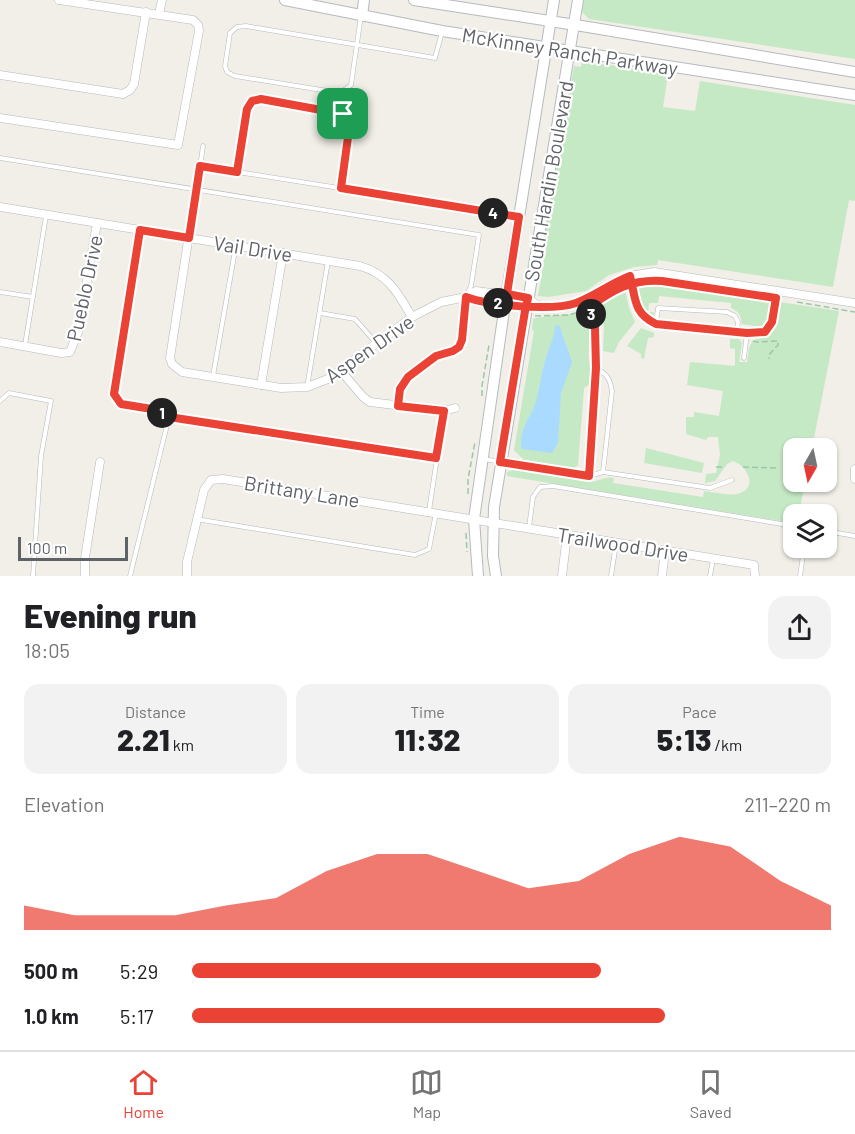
<!DOCTYPE html>
<html lang="en">
<head>
<meta charset="utf-8">
<style>
	:root { --surface:#fff; --page:#f2f2f2; --text:#202124; --muted:#757577; --line:#e0e0e0; --accent:#ea4335 }
	body { margin:0; font-family:Barlow,sans-serif; background:var(--page); color:var(--text); height:100vh; display:flex; flex-direction:column; font-size:22px; white-space:nowrap }
	* { box-sizing:border-box; margin:0 }
	p { font-size:20px; color:var(--muted) }
	.icon { flex:none; width:33px; height:33px; fill:none; stroke:currentColor; stroke-width:2; stroke-linecap:round; stroke-linejoin:round }
	.map { position:relative; height:576px; overflow:hidden }
	.details { display:flex; flex-direction:column; background:var(--surface); flex:1 }
	.details>* { flex:none }
	.needle { width:39px; rotate:189deg }
	.fabs { position:absolute; left:783px; top:438px; display:grid; gap:12px }
	.fabs a { display:grid; place-items:center; width:54px; height:54px; border-radius:12px; background:var(--surface); box-shadow:0 2px 4px #0004; font-size:30px }
	.scale { position:absolute; left:18px; bottom:15px; width:110px; box-sizing:border-box; padding-left:6px; border:3px solid #5f6368; border-top:0; font-size:16px; line-height:21px; white-space:nowrap; color:#5f6368; -webkit-text-stroke:4px #fff; paint-order:stroke }
	.pin { position:absolute; display:grid; place-items:center; width:51px; height:51px; color:#fff; margin:-26px; border-radius:12px; box-shadow:0 3px 9px #0006 }
	.km { position:absolute; width:30px; height:30px; margin:-15px; border-radius:50%; background:#222; color:#fff; font-size:16px; line-height:30px; text-align:center }
	.round { display:grid; place-items:center; flex:none; width:63px; height:63px; border-radius:18px; background:var(--page) }
	.overview { display:flex; align-items:center; justify-content:space-between; height:102px; padding:0 24px }
	h1 { font-size:33px; font-weight:800; line-height:45px }
	.stats { display:grid; grid-template-columns:repeat(3,1fr); gap:9px; height:102px; padding:6px 24px }
	.stats div { display:grid; align-content:center; border-radius:15px; background:var(--page); text-align:center }
	.stats b { font-size:30px; font-weight:800 }
	.stats small { font-size:16px; font-weight:400 }
	.stats p { font-size:16px }
	.chart { height:168px; padding:12px 24px }
	.chart p { display:flex; justify-content:space-between }
	.chart svg { width:100%; height:108px; margin-top:6px; fill:var(--accent); opacity:.7 }
	ul { padding:0 24px; list-style:none; font-size:20px }
	li { display:grid; grid-template-columns:96px 72px 1fr; align-items:center; height:45px }
	li i { height:15px; border-radius:8px; background:var(--accent) }
	.dock { display:flex; justify-content:space-around; align-items:center; height:84px; border-top:2px solid var(--line); background:var(--surface); font-size:16px; color:var(--muted) }
	.dock a { display:grid; justify-items:center; gap:3px }
	.dock .current { color:var(--accent) }
	.map>svg:first-child { display:block }
	.green { fill:#c5e8c5 }
	.water { fill:#aadaff }
	.lines { fill:none; stroke-linecap:round; stroke-linejoin:round }
	.lane-casing { stroke:#b5b8bc; stroke-width:5 }
	.street-casing { stroke:#b5b8bc; stroke-width:9 }
	.secondary-casing { stroke:#b6babf; stroke-width:12 }
	.path { stroke:#9cc7a9; stroke-width:1.5; stroke-dasharray:6 3; stroke-linecap:butt }
	.lane { stroke:#fff; stroke-width:4 }
	.street { stroke:#fff; stroke-width:8 }
	.secondary { stroke:#fff; stroke-width:10 }
	.route-casing { stroke:#fff; stroke-width:12 }
	.route { stroke:#ea4335; stroke-width:8 }
	.labels { text-anchor:middle; dominant-baseline:central; stroke-width:4.5; stroke-linejoin:round; paint-order:stroke }
	.street-label { font-size:20px; fill:#5f6368; stroke:#fff }
</style>
</head>
<body>
<div class="map">
<svg width="855" height="576" viewBox="0 0 855 576">
	<rect width="100%" height="100%" fill="#f1efe8"/>
	<!-- green -->
	<g class="green">
		<polygon points="584,0 855,0 855,59 589,19 582,12"/>
		<polygon points="582,60 668,75 663,107 695,111 700,81 855,105 855,201 849,200 833,287 658,260 657,265 634,267 609,275 586,291 548,297 538,296 547,243 542,241 574,66 581,67"/>
		<path d="M 647,282 L 662,282 L 768,299 L 770,301 L 768,321 L 762,327 L 742,324 C 741,316 739,311 731,308 L 731,303 L 659,296 L 658,303 L 649,303 L 648,312 L 654,312 L 653,317 C 641,312 639,297 639,284 Z"/>
		<polygon points="620,288 625,289 629,308 635,322 619,342 614,353 603,351 604,327 599,304 602,299"/>
		<path d="M 780,302 L 839,311 L 812,448 L 794,448 L 794,482 L 805,482 L 799,514 L 794,514 L 793,523 L 507,476 L 507,472 L 513,470 L 590,482 C 598,482 605,476 614,478 L 613,483 L 703,497 L 704,491 C 711,492 733,496 737,494 C 759,489 748,466 733,461 L 727,464 L 715,481 L 705,483 L 706,474 L 716,473 L 720,455 L 718,437 L 708,437 L 706,440 L 686,434 L 686,418 L 687,417 L 694,417 L 694,412 L 719,416 L 723,391 L 687,385 L 690,362 L 735,366 L 735,349 L 730,348 L 730,339 L 739,339 L 742,343 L 739,362 L 747,362 C 748,357 748,348 751,344 C 754,337 762,339 768,336 C 779,330 780,313 780,302 Z"/>
		<path d="M 585,312 C 592,332 588,340 589,360 C 590,368 591,376 590,384 L 584,388 L 578,465 L 574,468 L 524,460 L 514,450 L 534,331 L 532,330 L 533,319 C 543,315 571,315 585,312 Z"/>
		<polygon points="641,328 654,333 654,337 648,338 644,359 641,358 641,354 627,346"/>
		<polygon points="646,448 704,463 702,473 644,463"/>
	</g>
	<!-- water -->
	<path class="water" d="M 559,325 L 572,362 L 561,393 L 558,443 L 552,453 L 522,449 C 518,431 530,419 535,404 C 540,389 541,373 546,358 C 549,347 555,337 555,326 Z"/>
	<g class="lines">
		<!-- lane casing -->
		<g class="lane-casing">
			<g id="lane">
				<polyline points="361,16 351,85 340,93 235,76 227,72 225,66 230,33 237,27 246,26 435,58 442,32"/>
				<polyline points="0,158 479,235 471,286 466,297 462,340 459,347 453,351 436,356 408,377 400,389 398,405"/>
				<polyline points="200,166 516,216"/>
				<polyline points="237,172 247,109 253,101 261,99 343,114 348,121 349,130 341,188"/>
				<polyline points="197,188 203,146"/>
				<polyline points="140,231 114,394 121,404 158,410 169,417 436,458"/>
				<polyline points="630,276 639,311 643,317 656,324 747,333 765,332 772,322 777,292"/>
				<polyline points="0,292 33,297"/>
				<polyline points="586,299 595,327 596,337 596,383 589,476"/>
				<polyline points="320,313 355,319 376,343"/>
				<polyline points="656,324 658,308 727,312 735,316 738,322 737,331"/>
				<polyline points="25,345 46,216"/>
				<polyline points="744,358 747,333"/>
				<polyline points="213,376 236,245"/>
				<polyline points="307,387 328,261"/>
				<polyline points="0,401 9,393 51,401 41,456 33,576"/>
				<path d="M 483,459 L 589,476 L 603,472 L 612,391 C 610,379 607,374 596,368"/>
				<polyline points="603,472 710,488 732,480"/>
				<polyline points="429,511 444,412"/>
				<polyline points="196,519 415,555 429,549 436,513"/>
				<polyline points="529,527 533,497 540,487 553,486 794,526"/>
				<polyline points="826,531 855,536"/>
				<polyline points="130,576 169,417"/>
				<polyline points="611,576 616,544"/>
				<polyline points="710,576 713,559"/>
				<polyline points="800,576 804,548"/>
			</g>
		</g>
		<!-- street casing -->
		<g class="street-casing">
			<g id="street">
				<polyline points="159,14 162,0"/>
				<polyline points="0,75 123,94 130,90 134,84 146,12"/>
				<polyline points="0,118 178,145 199,31 198,25 193,20 59,0"/>
				<polyline points="196,189 170,358 172,364 182,372 281,388 307,387 328,379 412,317 441,302 466,297 476,291 528,298 537,305 556,307 575,303 612,283 630,276 654,272 855,303"/>
				<path d="M 0,207 L 360,266 C 388,274 398,293 412,317"/>
				<polyline points="466,297 475,300 530,306"/>
				<polyline points="0,342 61,353 70,352 78,332 97,223"/>
				<polyline points="341,371 363,397 370,402 444,411 455,408"/>
				<polyline points="261,385 283,253"/>
				<polyline points="855,469 855,479"/>
				<polyline points="85,576 85,558 100,462"/>
				<polyline points="187,576 187,562 204,490 211,480 223,479 754,565 755,576"/>
				<polyline points="562,576 567,535"/>
				<polyline points="662,576 665,551"/>
			</g>
		</g>
		<!-- secondary casing -->
		<g class="secondary-casing">
			<g id="secondary">
				<polyline points="285,0 442,31 855,95"/>
				<polyline points="414,0 582,26 855,72"/>
				<polyline points="362,16 364,0"/>
				<polyline points="478,576 474,519 505,304 554,0"/>
				<polyline points="496,576 493,556 494,507 578,0"/>
			</g>
		</g>
		<!-- path -->
		<g class="path">
			<polyline points="797,302 855,312"/>
			<polyline points="594,303 605,296"/>
			<polyline points="535,316 568,315 583,311"/>
			<polyline points="753,341 757,342 778,341 778,345 769,355 769,359"/>
			<polyline points="482,396 482,386 489,345"/>
			<polyline points="716,467 724,467"/>
			<polyline points="743,467 776,468"/>
			<polyline points="468,494 468,479 475,442"/>
			<polyline points="466,533 467,552"/>
		</g>
		<!-- lane -->
		<use href="#lane" class="lane"/>
		<!-- street -->
		<use href="#street" class="street"/>
		<!-- secondary -->
		<use href="#secondary" class="secondary"/>
	</g>
	<g class="lines">
		<!-- route casing -->
		<g class="route-casing">
			<path id="route" d="M 343,114 L 261,99 L 252,101 L 247,109 L 237,172 L 200,166 L 189,238 L 140,230 L 114,394 L 121,404 L 158,410 L 169,417 L 436,458 L 444,411 L 398,406 L 400,389 L 408,377 L 436,356 L 453,351 L 459,347 L 462,340 L 466,297 C 490,306 553,311 576,303 C 595,296 611,283 630,276 C 636,299 633,313 656,324 L 747,333 L 765,332 L 772,322 L 776,298 L 662,281 C 631,279 613,290 589,307 L 595,327 L 596,368 L 589,476 L 500,462 L 525,311 L 528,298 L 507,294 L 519,217 L 341,188 L 349,130 L 348,121 L 343,114"/>
		</g>
		<!-- route -->
		<use href="#route" class="route"/>
	</g>
	<g class="labels">
		<!-- street labels -->
		<g class="street-label">
			<text transform="translate(570 51) rotate(9)">McKinney Ranch Parkway</text>
			<text transform="translate(548 181) rotate(-80)">South Hardin Boulevard</text>
			<text transform="translate(253 248) rotate(9)">Vail Drive</text>
			<text transform="translate(84 288) rotate(-78)">Pueblo Drive</text>
			<text transform="translate(369 348) rotate(-35)">Aspen Drive</text>
			<text transform="translate(302 491) rotate(9)">Brittany Lane</text>
			<text transform="translate(623 544) rotate(9)">Trailwood Drive</text>
		</g>
	</g>
</svg>
<div class="fabs">
<a><svg class="needle" viewBox="-14 -14 28 28"><path d="M0-13l5 13h-10z" fill="#e53935"/><path d="M0 13l5-13h-10z" fill="#757577"/></svg></a>
<a><svg class="icon" aria-label="layers" viewBox="0 0 24 24"><path d="M12 4l9 5-9 5-9-5zM3 14l9 5 9-5"/></svg></a>
</div>
<div class="scale">100 m</div>
<div class="pin" style="left:343px;top:114px;background:#1e9e55"><svg class="icon" aria-label="arrive" viewBox="0 0 24 24"><path d="M6 21V4h12l-3 4 3 4H6"/></svg></div>
<b class="km" style="left:162px;top:413px">1</b>
<b class="km" style="left:498px;top:303px">2</b>
<b class="km" style="left:591px;top:314px">3</b>
<b class="km" style="left:493px;top:213px">4</b>
</div>
<section class="details">
<div class="overview"><div><h1>Evening run</h1><p>18:05</p></div><a class="round"><svg class="icon" aria-label="share" viewBox="0 0 24 24"><path d="M12 15V3M7 8l5-5 5 5M5 13v7h14v-7"/></svg></a></div>
<div class="stats">
<div><p>Distance</p><b>2.21<small> km</small></b></div>
<div><p>Time</p><b>11:32</b></div>
<div><p>Pace</p><b>5:13<small> /km</small></b></div>
</div>
<div class="chart"><p><span>Elevation</span>211–220 m</p>
<svg viewBox="0 0 160 44" preserveAspectRatio="none"><path d="M0 44V34L10 38L20 38L30 38L40 34L50 31L60 20L70 13L80 13L90 20L100 27L110 24L120 13L130 6L140 10L150 24L160 34V44z"/></svg>
</div>
<ul>
<li><b>500 m</b>5:29<i style="width:64%"></i></li>
<li><b>1.0 km</b>5:17<i style="width:74%"></i></li>
</ul>
</section>
<nav class="dock">
<a class="current"><svg class="icon" aria-label="home" viewBox="0 0 24 24"><path d="M3 11l9-7 9 7M6 9v11h12V9"/></svg>Home</a>
<a><svg class="icon" aria-label="map" viewBox="0 0 24 24"><path d="M3 6l6-2 6 2 6-2v14l-6 2-6-2-6 2zM9 4v14M15 6v14"/></svg>Map</a>
<a><svg class="icon" aria-label="saved" viewBox="0 0 24 24"><path d="M7 4h10v16l-5-4-5 4z"/></svg>Saved</a>
</nav>
</body>
</html>
